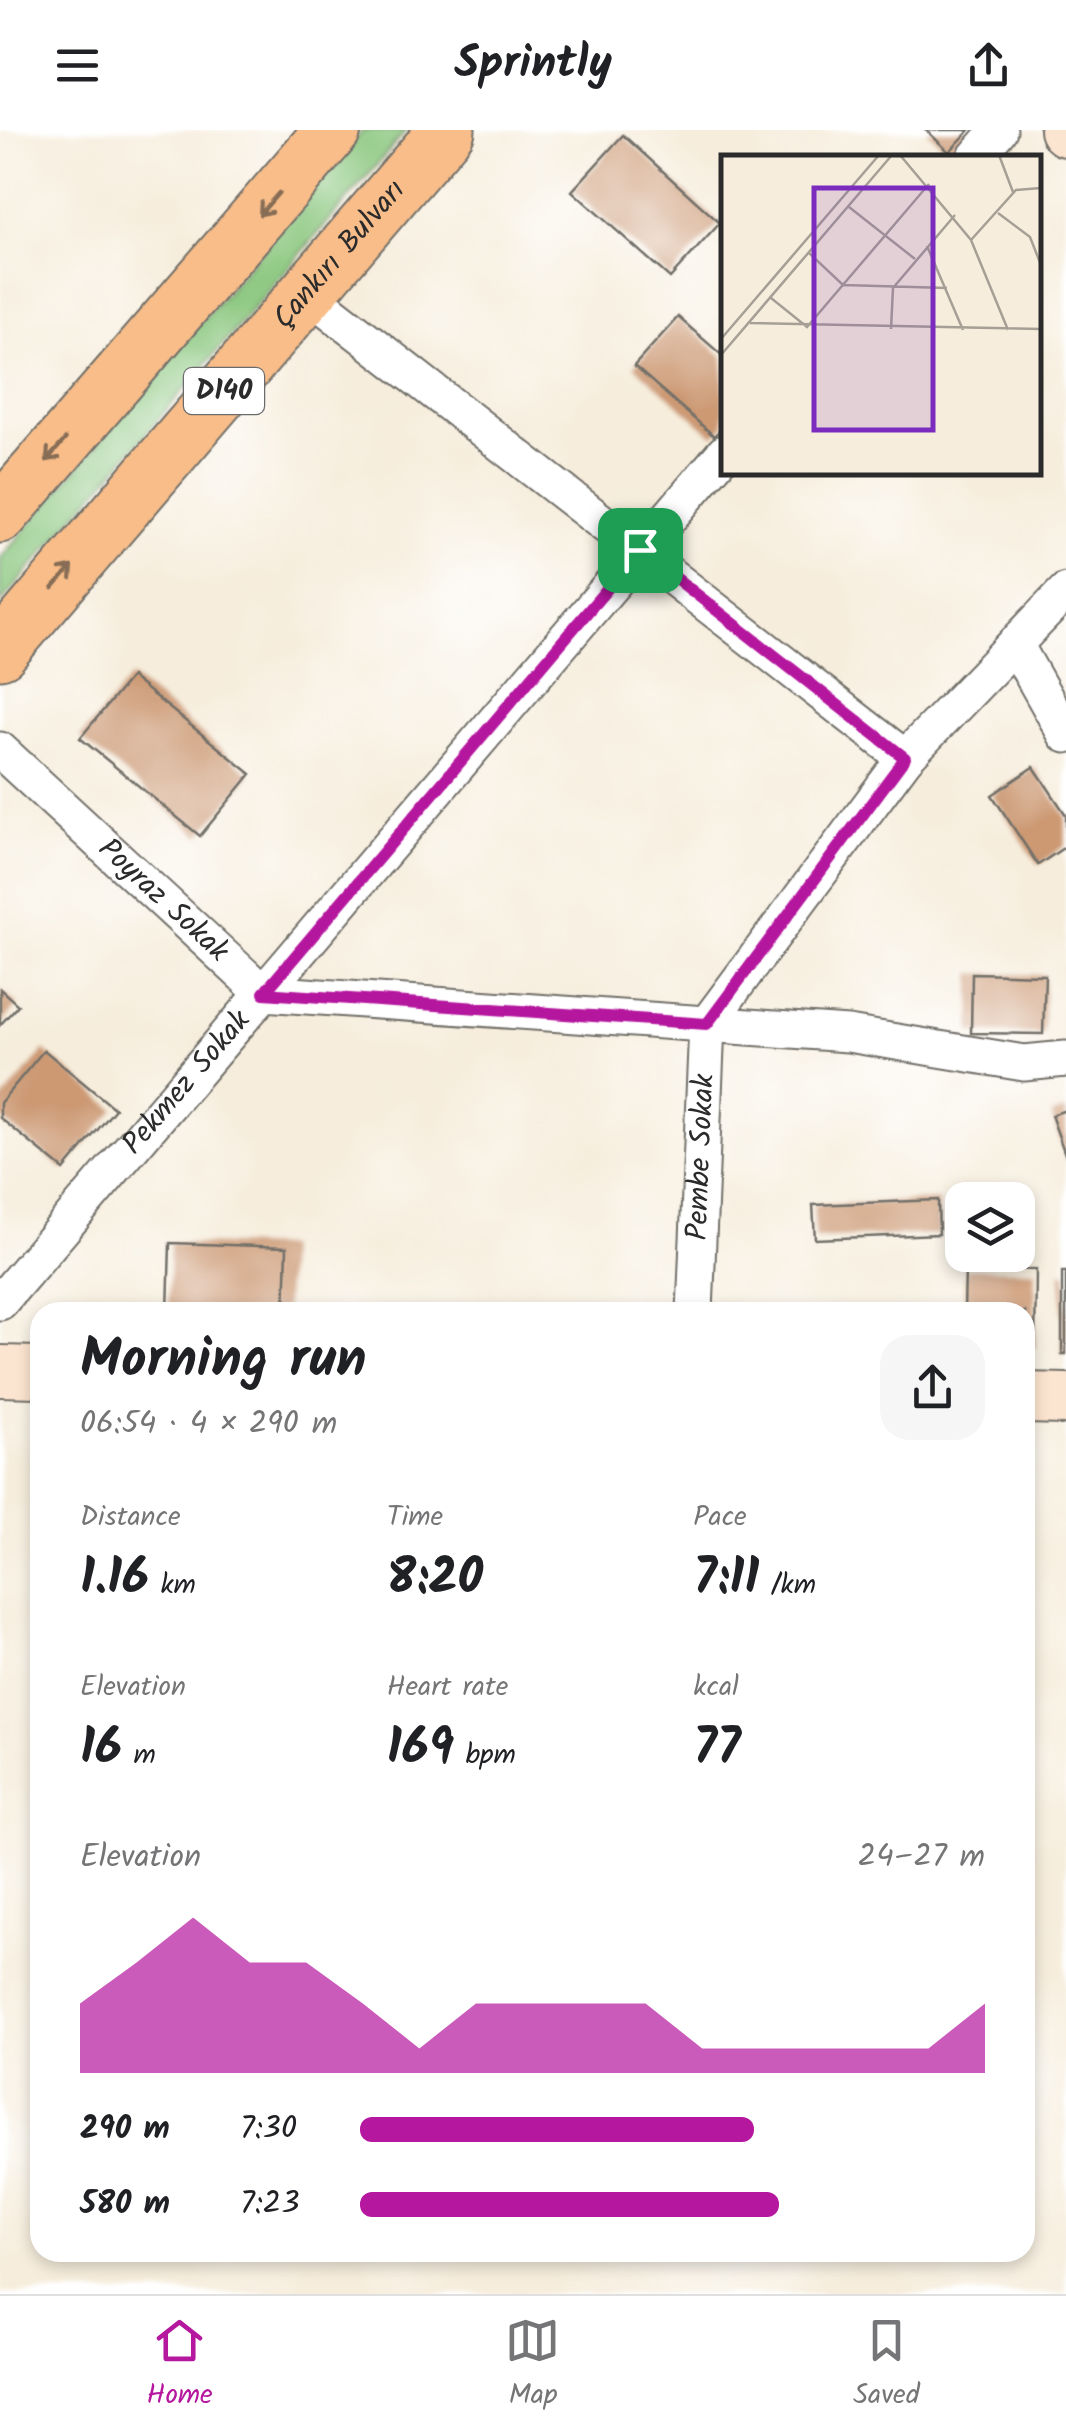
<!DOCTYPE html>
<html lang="en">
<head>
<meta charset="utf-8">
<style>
	:root { --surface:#fff; --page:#f6f6f6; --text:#202124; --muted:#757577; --line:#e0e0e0; --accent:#b5179e }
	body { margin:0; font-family:Kalam,sans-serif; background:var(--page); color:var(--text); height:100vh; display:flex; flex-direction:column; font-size:38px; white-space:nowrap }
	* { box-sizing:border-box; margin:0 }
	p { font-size:32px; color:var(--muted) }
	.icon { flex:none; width:55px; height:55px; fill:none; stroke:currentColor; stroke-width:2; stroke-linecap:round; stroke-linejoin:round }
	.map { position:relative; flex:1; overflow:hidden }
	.side { position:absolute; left:30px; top:1172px; width:1005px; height:960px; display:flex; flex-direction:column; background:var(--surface); border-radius:30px; box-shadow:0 5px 15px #0003 }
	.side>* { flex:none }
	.buttons { position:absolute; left:945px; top:1052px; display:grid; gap:20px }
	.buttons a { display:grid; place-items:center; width:90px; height:90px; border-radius:20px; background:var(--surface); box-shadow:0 5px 15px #0003; font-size:50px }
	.pin { position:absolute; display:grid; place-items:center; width:85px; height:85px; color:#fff; margin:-42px; border-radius:20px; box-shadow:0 5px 15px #0006 }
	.round { display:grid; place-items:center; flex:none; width:105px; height:105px; border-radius:30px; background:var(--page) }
	.overview { display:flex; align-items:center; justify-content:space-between; height:170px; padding:0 50px }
	h1 { font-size:55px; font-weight:700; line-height:75px }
	.stats { display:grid; grid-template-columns:repeat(3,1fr); gap:15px; height:170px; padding:10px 50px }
	.stats div { display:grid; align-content:center }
	.stats b { font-size:50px; font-weight:700 }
	.stats small { font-size:28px; font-weight:400 }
	.stats p { font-size:28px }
	.chart { height:280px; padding:20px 50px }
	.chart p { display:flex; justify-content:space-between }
	.chart svg { width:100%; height:180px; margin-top:10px; fill:var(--accent); opacity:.7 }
	ul { padding:0 50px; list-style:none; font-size:32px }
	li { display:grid; grid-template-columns:160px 120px 1fr; align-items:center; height:75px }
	li i { height:25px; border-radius:12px; background:var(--accent) }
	header { display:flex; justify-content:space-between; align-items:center; height:130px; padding:0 50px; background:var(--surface); font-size:45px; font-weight:700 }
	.tab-bar { display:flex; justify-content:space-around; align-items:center; height:140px; border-top:2px solid var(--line); background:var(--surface); font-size:28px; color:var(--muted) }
	.tab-bar a { display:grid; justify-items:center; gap:5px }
	.tab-bar .current { color:var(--accent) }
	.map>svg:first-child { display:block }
	.green { fill:#89c67d; stroke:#5a7854; stroke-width:2.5 }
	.building { fill:#cc9973 }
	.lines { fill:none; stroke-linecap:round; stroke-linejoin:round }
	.street-casing { stroke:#726f69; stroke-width:39 }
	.secondary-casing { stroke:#726f69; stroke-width:54 }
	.highway-casing { stroke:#726f69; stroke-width:59 }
	.street { stroke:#fff; stroke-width:35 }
	.secondary { stroke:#fce5d0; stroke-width:50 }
	.highway { stroke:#f8bd89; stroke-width:55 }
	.oneway { stroke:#876d55 }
	.route-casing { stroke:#fff; stroke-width:20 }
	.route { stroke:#b5179e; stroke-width:12 }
	.labels { text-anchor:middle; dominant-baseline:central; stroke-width:9; stroke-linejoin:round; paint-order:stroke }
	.shield { fill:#fff; stroke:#6b6b6b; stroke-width:2.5 }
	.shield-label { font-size:28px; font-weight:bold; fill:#2b2b2b }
	.street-label { font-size:30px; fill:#2b2b2b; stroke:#fff }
	.inset-road { fill:none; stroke:#a59f95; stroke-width:2.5 }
	.view { fill:#7b2cbf; fill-opacity:0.15; stroke:#7b2cbf; stroke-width:5 }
	.inset-edge { fill:none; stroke:#2b2b2b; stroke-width:5 }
</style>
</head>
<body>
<header><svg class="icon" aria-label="menu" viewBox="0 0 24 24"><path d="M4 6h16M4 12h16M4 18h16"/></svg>Sprintly<svg class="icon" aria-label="share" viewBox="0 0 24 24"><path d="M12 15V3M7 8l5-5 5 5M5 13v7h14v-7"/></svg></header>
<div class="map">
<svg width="1066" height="2164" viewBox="0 0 1066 2164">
	<rect width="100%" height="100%" fill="#fff"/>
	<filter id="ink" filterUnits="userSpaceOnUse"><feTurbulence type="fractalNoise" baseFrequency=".01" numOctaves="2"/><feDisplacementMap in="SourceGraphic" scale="20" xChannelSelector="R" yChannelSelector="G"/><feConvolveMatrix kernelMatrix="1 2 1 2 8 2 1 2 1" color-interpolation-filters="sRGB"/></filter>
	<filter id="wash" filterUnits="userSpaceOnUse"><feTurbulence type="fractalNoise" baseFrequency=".0048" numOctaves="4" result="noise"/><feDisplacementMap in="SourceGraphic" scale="40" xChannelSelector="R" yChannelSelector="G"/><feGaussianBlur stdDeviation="2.25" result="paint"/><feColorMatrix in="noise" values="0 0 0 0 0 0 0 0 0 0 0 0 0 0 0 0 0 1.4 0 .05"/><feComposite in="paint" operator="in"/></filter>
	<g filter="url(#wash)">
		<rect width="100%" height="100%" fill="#f6eddc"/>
		<!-- green -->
		<polygon class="green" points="363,0 407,0 0,474 0,429"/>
		<g id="blocks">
			<!-- building -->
			<g class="building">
				<polygon points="926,0 970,0 949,22"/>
				<polygon points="623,5 720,93 670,148 572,61"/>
				<polygon points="678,187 724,227 724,296 714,306 634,236"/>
				<polygon points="131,547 251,644 200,706 80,608"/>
				<polygon points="1034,637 1066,685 1066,716 1038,735 992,665"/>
				<polygon points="972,843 1045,845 1043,904 971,903"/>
				<polygon points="0,859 18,875 0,895"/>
				<polygon points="44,920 115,979 64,1040 0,988 0,973"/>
				<polygon points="1066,980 1066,1027 1051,985"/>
				<polygon points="938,1070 939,1104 815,1109 813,1075"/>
				<polygon points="170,1113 287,1117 285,1182 168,1182"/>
				<polygon points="965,1138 1036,1140 1035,1218 1025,1217 1025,1182 964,1182"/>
				<rect x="1062" y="1142" width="4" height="82"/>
			</g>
		</g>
	</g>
	<g filter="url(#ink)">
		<use href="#blocks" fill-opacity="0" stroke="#726f69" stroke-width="2.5"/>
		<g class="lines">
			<!-- street casing -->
			<g class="street-casing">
				<g id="street">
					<polyline points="975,28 999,0"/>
					<polyline points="307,163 905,628"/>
					<polyline points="1016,516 1066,605"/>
					<path id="s1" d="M 0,620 L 263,863 L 848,904 L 1024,933 L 1066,929"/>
					<path id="s2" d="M 0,1172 L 724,323"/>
					<path id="s3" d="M 695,1182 L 707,894 L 905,628 L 1066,461"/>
				</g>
			</g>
			<!-- secondary casing -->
			<g class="secondary-casing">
				<g id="secondary">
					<polyline points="1065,0 1066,1"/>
					<polyline points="0,1241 40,1242"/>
					<polyline points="1025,1268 1066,1269"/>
				</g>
			</g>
			<!-- highway casing -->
			<g class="highway-casing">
				<g id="highway">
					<polyline points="0,385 333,0"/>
					<path id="s4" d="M 0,521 L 447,0"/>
				</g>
			</g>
			<!-- street -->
			<use href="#street" class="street"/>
			<!-- secondary -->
			<use href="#secondary" class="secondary"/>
			<!-- highway -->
			<use href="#highway" class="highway"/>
		</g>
		<!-- one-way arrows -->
		<defs><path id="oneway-shaft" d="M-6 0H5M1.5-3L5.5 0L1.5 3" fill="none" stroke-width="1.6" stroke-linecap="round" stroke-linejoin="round" transform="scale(2.5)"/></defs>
		<g class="oneway">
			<use href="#oneway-shaft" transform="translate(269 74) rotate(131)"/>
			<use href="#oneway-shaft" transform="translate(56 320) rotate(131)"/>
			<use href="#oneway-shaft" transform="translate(63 447) rotate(-49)"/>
		</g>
	</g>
	<g class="lines" filter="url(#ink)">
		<!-- route casing -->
		<g class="route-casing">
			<polygon id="route" points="640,420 905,628 707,894 264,863"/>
		</g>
		<!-- route -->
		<use href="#route" class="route"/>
	</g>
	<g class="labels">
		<!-- shield labels -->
		<rect class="shield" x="184" y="238" width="80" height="46" rx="8"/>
		<g class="shield-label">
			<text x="224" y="261">D140</text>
		</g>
		<!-- street labels -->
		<g class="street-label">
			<text stroke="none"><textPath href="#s4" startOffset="522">Çankırı Bulvarı</textPath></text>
			<text stroke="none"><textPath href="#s1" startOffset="222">Poyraz Sokak</textPath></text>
			<text stroke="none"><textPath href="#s2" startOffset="288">Pekmez Sokak</textPath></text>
			<text stroke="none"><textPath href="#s3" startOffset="155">Pembe Sokak</textPath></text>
		</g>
	</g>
	<!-- overview -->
	<g transform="translate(721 25)">
		<rect width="320" height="320" fill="#f6eddc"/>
		<path class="inset-road" d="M 179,0 L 250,85 L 287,175M 278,0 L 292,37M 128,52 L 194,104M 277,58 L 309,82 L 320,110M 250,85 L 295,35 L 320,33M 206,91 L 242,175M 88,98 L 122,130 L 226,133M 50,143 L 86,172 L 208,29M 29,168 L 320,174M 170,174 L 172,133 L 234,60M 0,184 L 158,0M 0,200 L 171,0"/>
		<path class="view" d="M 93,33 L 212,33 L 212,275 L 93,275 Z"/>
		<rect width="320" height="320" class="inset-edge"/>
	</g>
</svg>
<div class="buttons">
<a><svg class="icon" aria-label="layers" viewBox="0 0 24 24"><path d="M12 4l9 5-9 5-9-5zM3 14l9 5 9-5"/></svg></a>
</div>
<div class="pin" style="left:640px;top:420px;background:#1e9e55"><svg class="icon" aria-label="arrive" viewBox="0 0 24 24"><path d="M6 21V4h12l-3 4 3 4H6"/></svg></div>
<section class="side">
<div class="overview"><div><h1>Morning run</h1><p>06:54 · 4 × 290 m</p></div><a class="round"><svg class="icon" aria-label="share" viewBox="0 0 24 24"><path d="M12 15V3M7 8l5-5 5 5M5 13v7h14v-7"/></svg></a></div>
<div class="stats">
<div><p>Distance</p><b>1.16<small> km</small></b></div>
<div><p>Time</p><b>8:20</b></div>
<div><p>Pace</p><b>7:11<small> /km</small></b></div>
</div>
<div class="stats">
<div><p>Elevation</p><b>16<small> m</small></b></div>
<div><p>Heart rate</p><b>169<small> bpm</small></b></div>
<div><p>kcal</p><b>77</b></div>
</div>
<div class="chart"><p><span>Elevation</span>24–27 m</p>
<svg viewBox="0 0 160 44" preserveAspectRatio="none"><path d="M0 44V27L10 17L20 6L30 17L40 17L50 27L60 38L70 27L80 27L90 27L100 27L110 38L120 38L130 38L140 38L150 38L160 27V44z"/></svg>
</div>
<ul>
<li><b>290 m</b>7:30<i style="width:63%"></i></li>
<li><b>580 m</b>7:23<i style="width:67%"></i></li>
</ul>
</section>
</div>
<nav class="tab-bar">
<a class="current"><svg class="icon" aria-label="home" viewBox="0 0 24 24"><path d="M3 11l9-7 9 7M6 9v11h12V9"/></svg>Home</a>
<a><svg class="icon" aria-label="map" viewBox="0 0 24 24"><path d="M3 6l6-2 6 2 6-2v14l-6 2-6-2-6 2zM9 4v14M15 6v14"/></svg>Map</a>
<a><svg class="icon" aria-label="saved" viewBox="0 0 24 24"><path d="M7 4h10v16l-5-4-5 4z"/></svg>Saved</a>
</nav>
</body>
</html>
